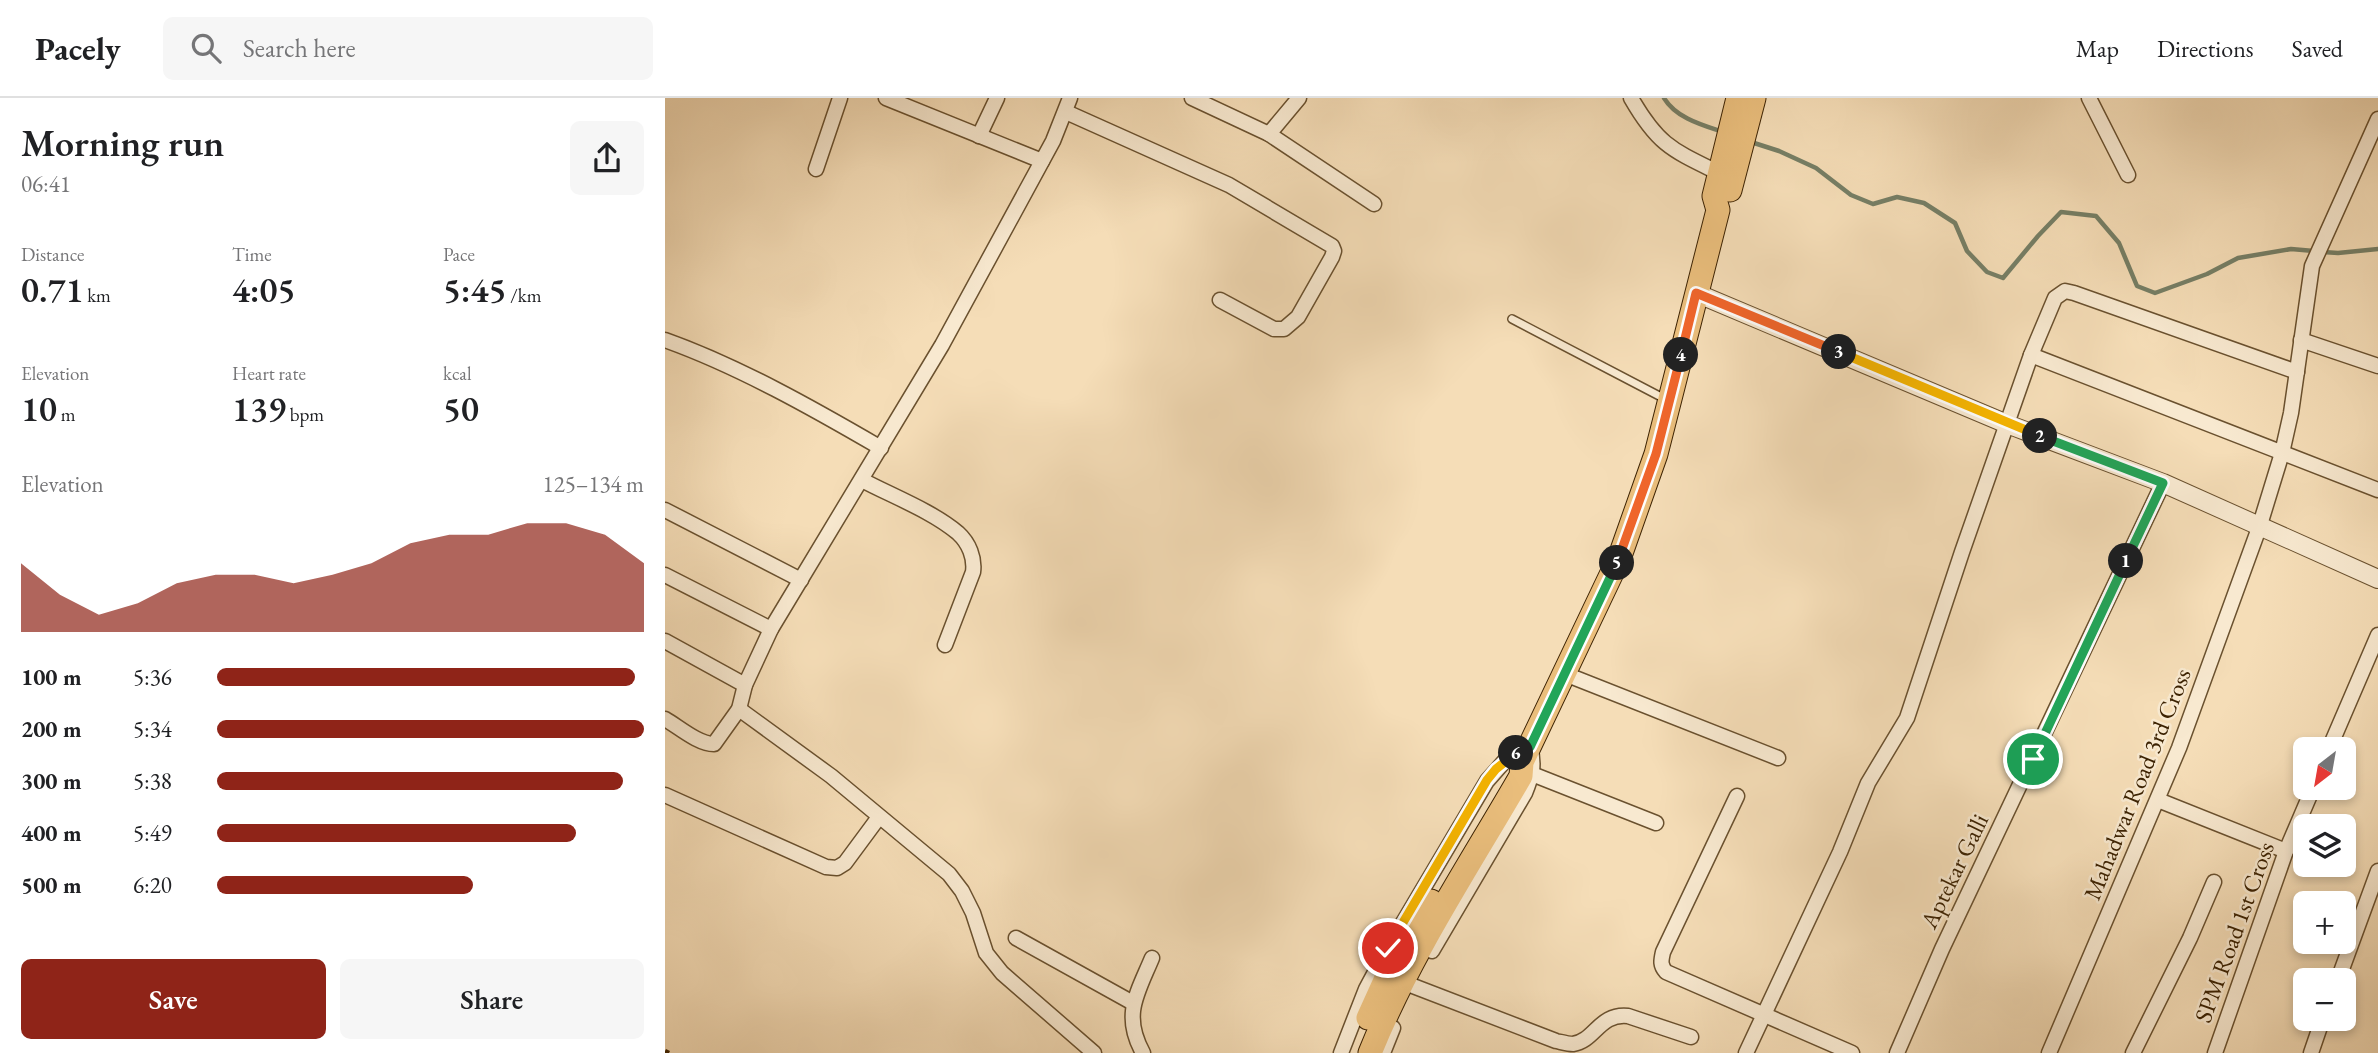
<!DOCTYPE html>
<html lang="en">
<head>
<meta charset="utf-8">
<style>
	:root { --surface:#fff; --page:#f6f6f6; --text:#202124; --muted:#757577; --line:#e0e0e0; --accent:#8f2418 }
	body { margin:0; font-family:"EB Garamond",serif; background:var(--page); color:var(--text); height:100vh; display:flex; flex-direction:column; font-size:26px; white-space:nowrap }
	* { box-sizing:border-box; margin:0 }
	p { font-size:23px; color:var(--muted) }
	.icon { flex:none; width:38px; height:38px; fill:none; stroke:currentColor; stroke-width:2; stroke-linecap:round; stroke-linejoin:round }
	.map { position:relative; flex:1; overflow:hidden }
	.side { display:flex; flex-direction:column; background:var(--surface); width:665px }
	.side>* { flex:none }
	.needle { width:46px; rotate:211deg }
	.buttons { position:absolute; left:1628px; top:639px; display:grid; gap:14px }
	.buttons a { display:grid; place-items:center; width:63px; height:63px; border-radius:10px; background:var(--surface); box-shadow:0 4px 10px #0003; font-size:35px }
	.pin { position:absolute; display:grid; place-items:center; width:60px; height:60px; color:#fff; margin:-30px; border:4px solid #fff; border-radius:50%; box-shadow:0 2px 7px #0007 }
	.km { position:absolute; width:35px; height:35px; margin:-18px; border-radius:50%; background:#222; color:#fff; font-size:19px; line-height:35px; text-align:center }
	.round { display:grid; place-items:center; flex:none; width:74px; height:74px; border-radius:10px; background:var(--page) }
	.summary { display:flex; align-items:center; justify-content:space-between; height:119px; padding:0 21px }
	h1 { font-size:38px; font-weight:600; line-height:52px }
	.figures { display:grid; grid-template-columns:repeat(3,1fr); gap:10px; height:119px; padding:7px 21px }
	.figures div { display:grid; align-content:center }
	.figures b { font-size:35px; font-weight:600 }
	.figures small { font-size:19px; font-weight:400 }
	.figures p { font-size:19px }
	.chart { height:196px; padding:14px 21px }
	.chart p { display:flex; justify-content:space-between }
	.chart svg { width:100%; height:126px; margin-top:7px; fill:var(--accent); opacity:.7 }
	.action { display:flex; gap:14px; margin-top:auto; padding:14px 21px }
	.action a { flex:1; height:80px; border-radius:10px; background:var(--accent); color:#fff; font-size:28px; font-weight:600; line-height:80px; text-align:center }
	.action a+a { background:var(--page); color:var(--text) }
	ul { padding:0 21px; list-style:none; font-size:23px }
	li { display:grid; grid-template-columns:112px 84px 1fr; align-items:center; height:52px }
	li i { height:18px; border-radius:9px; background:var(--accent) }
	header { display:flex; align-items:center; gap:42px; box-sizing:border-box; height:98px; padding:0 35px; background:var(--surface); border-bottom:2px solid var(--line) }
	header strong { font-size:33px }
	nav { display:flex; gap:38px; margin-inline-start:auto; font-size:24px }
	.search { width:490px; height:63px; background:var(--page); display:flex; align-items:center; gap:18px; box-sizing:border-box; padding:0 24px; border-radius:10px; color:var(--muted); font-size:26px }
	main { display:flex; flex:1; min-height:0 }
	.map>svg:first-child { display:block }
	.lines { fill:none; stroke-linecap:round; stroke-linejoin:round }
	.stream { stroke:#767f66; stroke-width:4.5 }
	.service-casing { stroke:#6a512f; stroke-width:10 }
	.minor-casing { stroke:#6a512f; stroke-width:17 }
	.tertiary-casing { stroke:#6a512f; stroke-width:20 }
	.primary-casing { stroke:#3c2202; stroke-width:25 }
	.service { stroke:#f8e9d0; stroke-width:7 }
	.minor { stroke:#f8e9d0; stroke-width:14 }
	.tertiary { stroke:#f8e9d0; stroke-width:18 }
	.primary { stroke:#eabe7c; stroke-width:23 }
	.rail { stroke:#3c2202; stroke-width:4.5; stroke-dasharray:12 12; stroke-linecap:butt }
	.split-1-casing { stroke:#fff; stroke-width:14 }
	.split-2-casing { stroke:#fff; stroke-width:14 }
	.split-3-casing { stroke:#fff; stroke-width:14 }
	.split-4-casing { stroke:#fff; stroke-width:14 }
	.split-5-casing { stroke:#fff; stroke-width:14 }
	.split-6-casing { stroke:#fff; stroke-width:14 }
	.split-7-casing { stroke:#fff; stroke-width:14 }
	.split-1 { stroke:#22a559; stroke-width:9 }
	.split-2 { stroke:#22a559; stroke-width:9 }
	.split-3 { stroke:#f5b400; stroke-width:9 }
	.split-4 { stroke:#f0652b; stroke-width:9 }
	.split-5 { stroke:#f0652b; stroke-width:9 }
	.split-6 { stroke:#22a559; stroke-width:9 }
	.split-7 { stroke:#f5b400; stroke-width:9 }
	.labels { text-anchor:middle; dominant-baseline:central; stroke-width:5; stroke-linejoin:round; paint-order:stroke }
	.street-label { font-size:24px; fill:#3c2202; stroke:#f8e9d0 }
</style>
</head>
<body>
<header>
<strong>Pacely</strong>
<div class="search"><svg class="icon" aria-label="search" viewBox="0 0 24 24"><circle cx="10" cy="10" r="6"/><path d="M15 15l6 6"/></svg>Search here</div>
<nav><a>Map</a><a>Directions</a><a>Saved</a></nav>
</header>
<main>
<section class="side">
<div class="summary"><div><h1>Morning run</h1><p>06:41</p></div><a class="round"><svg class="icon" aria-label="share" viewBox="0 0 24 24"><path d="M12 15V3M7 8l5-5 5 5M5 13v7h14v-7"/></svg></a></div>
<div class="figures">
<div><p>Distance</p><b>0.71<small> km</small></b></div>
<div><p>Time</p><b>4:05</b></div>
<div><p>Pace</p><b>5:45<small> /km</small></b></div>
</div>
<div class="figures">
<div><p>Elevation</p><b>10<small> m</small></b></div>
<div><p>Heart rate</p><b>139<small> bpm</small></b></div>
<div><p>kcal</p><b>50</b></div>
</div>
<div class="chart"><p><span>Elevation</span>125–134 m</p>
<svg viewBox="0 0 160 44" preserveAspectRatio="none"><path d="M0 44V20L10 31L20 38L30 34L40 27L50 24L60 24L70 27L80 24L90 20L100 13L110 10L120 10L130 6L140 6L150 10L160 20V44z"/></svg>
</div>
<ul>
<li><b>100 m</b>5:36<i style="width:98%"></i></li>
<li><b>200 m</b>5:34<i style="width:100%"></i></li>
<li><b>300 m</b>5:38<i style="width:95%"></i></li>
<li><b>400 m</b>5:49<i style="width:84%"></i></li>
<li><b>500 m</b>6:20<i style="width:60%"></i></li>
</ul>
<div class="action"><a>Save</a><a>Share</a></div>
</section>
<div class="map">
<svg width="1713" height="955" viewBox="0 0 1713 955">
	<rect width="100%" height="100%" fill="#f5ddb7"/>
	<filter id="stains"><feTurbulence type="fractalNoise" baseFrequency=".00286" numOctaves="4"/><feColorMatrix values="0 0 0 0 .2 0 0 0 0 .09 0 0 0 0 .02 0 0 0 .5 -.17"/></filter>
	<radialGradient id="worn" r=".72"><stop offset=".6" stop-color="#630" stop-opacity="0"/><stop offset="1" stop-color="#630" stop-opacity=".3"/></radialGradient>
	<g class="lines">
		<!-- stream -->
		<g class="stream">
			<path d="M 999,0 C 1011,20 1037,27 1058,34"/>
			<polyline points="1086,44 1114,53 1151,70 1186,97 1208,106 1232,99 1259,105 1290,125 1302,153 1322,174 1338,180 1373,138 1396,114 1431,118 1454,145 1472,188 1490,195 1542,176 1573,160 1626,151 1649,153"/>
			<polyline points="1658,154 1673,155 1713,151"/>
		</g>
		<!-- service casing -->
		<g class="service-casing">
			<polyline id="service" points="847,221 1002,302"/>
		</g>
		<!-- minor casing -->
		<g class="minor-casing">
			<g id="minor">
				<polyline points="221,0 377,63"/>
				<polyline points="527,0 604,36 709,106"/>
				<path d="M 966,0 C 993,47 1007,52 1054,75"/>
				<polyline points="1424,0 1463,77"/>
				<polyline points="401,14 564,87 667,148 669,153 667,159 633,219 619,231 609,231 555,202"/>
				<polyline points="604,36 634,0"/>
				<polyline points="314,38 332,0"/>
				<polyline points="151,71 175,0"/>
				<path d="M 0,242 C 73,268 149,311 216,350"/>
				<polyline points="1636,242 1713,268"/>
				<polyline points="1366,257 1713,392"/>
				<path d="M 197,382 C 227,398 267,413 293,435 C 304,445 310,460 308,474 L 280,547"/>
				<polyline points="0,412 136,482"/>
				<polyline points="0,477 106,531"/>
				<polyline points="0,543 80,587"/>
				<polyline points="900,576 1113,660"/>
				<polyline points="74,611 166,678 284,776 297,793 308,815 321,855 337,875 429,955"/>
				<path d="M 0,621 C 14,629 33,646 49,646 L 74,611 L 80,587 L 106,531 L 277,247 L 388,43 L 405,0"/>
				<polyline points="1664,651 1713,537"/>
				<polyline points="867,676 991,725"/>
				<polyline points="0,697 161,769 172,770 180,765 214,719"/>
				<path d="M 1072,698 L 998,854 C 996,863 995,867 1001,874 L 1187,955"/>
				<polyline points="1493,702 1621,753"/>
				<polyline points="351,840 468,905"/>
				<polyline points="1673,882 1713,773"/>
				<path d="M 748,888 L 891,943 C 896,944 903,946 908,946 C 930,943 934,915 963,918 L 1026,939"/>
				<path d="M 478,955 C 457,917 472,896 487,860"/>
				<path d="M 676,955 L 701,891 L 723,850 L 822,683 L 845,657 L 865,649 C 870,667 867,678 860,695 L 767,853"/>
				<polyline points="718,955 728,930"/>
				<polyline points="1081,955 1175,754 1203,685 1242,620 1297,454 1366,257 1390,200 1400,193 1409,195 1632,274"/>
				<polyline points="1232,955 1277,851 1498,385"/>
				<polyline points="1384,955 1514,650 1594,430 1617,355 1626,315 1647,168 1713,21"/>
				<polyline points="1468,955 1525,840 1549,784"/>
				<polyline points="1550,955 1621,753 1648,690"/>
				<polyline points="1646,955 1658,920"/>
			</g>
		</g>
		<!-- tertiary casing -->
		<g class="tertiary-casing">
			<polyline id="tertiary" points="1031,195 1342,326 1498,385 1713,481"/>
		</g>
		<!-- primary casing -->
		<g class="primary-casing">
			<g id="primary">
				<polyline points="1065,92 1089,0"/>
				<polyline points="703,920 727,867 766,803"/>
				<path d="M 705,955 C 744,858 804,768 856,678 L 857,664 L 955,458 L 991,356 L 1053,112 L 1049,98 L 1073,0"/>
			</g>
		</g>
		<!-- service -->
		<use href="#service" class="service"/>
		<!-- minor -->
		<use href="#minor" class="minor"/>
		<!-- tertiary -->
		<use href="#tertiary" class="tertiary"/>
		<!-- primary -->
		<use href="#primary" class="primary"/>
		<!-- rail -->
		<polyline class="rail" points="0,953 4,955"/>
	</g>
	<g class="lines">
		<!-- split-1 casing -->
		<g class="split-1-casing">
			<polyline id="split-1" points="1368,661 1461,463"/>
		</g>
		<!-- split-2 casing -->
		<g class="split-2-casing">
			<polyline id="split-2" points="1375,338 1498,385 1461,463"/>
		</g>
		<!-- split-3 casing -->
		<g class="split-3-casing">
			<polyline id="split-3" points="1174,254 1375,338"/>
		</g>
		<!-- split-4 casing -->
		<g class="split-4-casing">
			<polyline id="split-4" points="1016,257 1031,195 1174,254"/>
		</g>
		<!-- split-5 casing -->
		<g class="split-5-casing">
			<polyline id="split-5" points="952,465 991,356 1016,257"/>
		</g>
		<!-- split-6 casing -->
		<g class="split-6-casing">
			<polyline id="split-6" points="851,655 865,649 952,465"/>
		</g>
		<!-- split-7 casing -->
		<g class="split-7-casing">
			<polyline id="split-7" points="723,850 822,682 831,671 851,655"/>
		</g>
		<!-- split-1 -->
		<use href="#split-1" class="split-1"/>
		<!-- split-2 -->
		<use href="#split-2" class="split-2"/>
		<!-- split-3 -->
		<use href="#split-3" class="split-3"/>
		<!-- split-4 -->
		<use href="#split-4" class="split-4"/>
		<!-- split-5 -->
		<use href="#split-5" class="split-5"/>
		<!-- split-6 -->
		<use href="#split-6" class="split-6"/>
		<!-- split-7 -->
		<use href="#split-7" class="split-7"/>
	</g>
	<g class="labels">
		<!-- street labels -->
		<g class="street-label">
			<text transform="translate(1472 686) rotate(-68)">Mahadwar Road 3rd Cross</text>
			<text transform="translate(1289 773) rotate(-64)">Aptekar Galli</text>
			<text transform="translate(1569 834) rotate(-70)">SPM Road 1st Cross</text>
		</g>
	</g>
	<rect width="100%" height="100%" filter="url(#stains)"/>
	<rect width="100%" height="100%" fill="url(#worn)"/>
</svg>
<div class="buttons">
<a><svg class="needle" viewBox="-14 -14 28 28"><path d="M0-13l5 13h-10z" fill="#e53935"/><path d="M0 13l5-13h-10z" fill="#757577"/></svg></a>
<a><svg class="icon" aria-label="layers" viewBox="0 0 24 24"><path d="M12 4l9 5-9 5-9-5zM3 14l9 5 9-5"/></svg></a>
<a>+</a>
<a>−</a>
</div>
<div class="pin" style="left:1368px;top:661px;background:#1e9e55"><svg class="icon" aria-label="arrive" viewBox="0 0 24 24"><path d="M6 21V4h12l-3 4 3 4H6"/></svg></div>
<div class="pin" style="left:723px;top:850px;background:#d93025"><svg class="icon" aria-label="check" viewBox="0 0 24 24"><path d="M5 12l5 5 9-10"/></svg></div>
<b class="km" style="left:1461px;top:463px">1</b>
<b class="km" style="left:1375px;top:338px">2</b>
<b class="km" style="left:1174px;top:254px">3</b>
<b class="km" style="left:1016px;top:257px">4</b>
<b class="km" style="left:952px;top:465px">5</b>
<b class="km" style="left:851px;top:655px">6</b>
</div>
</main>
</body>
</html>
